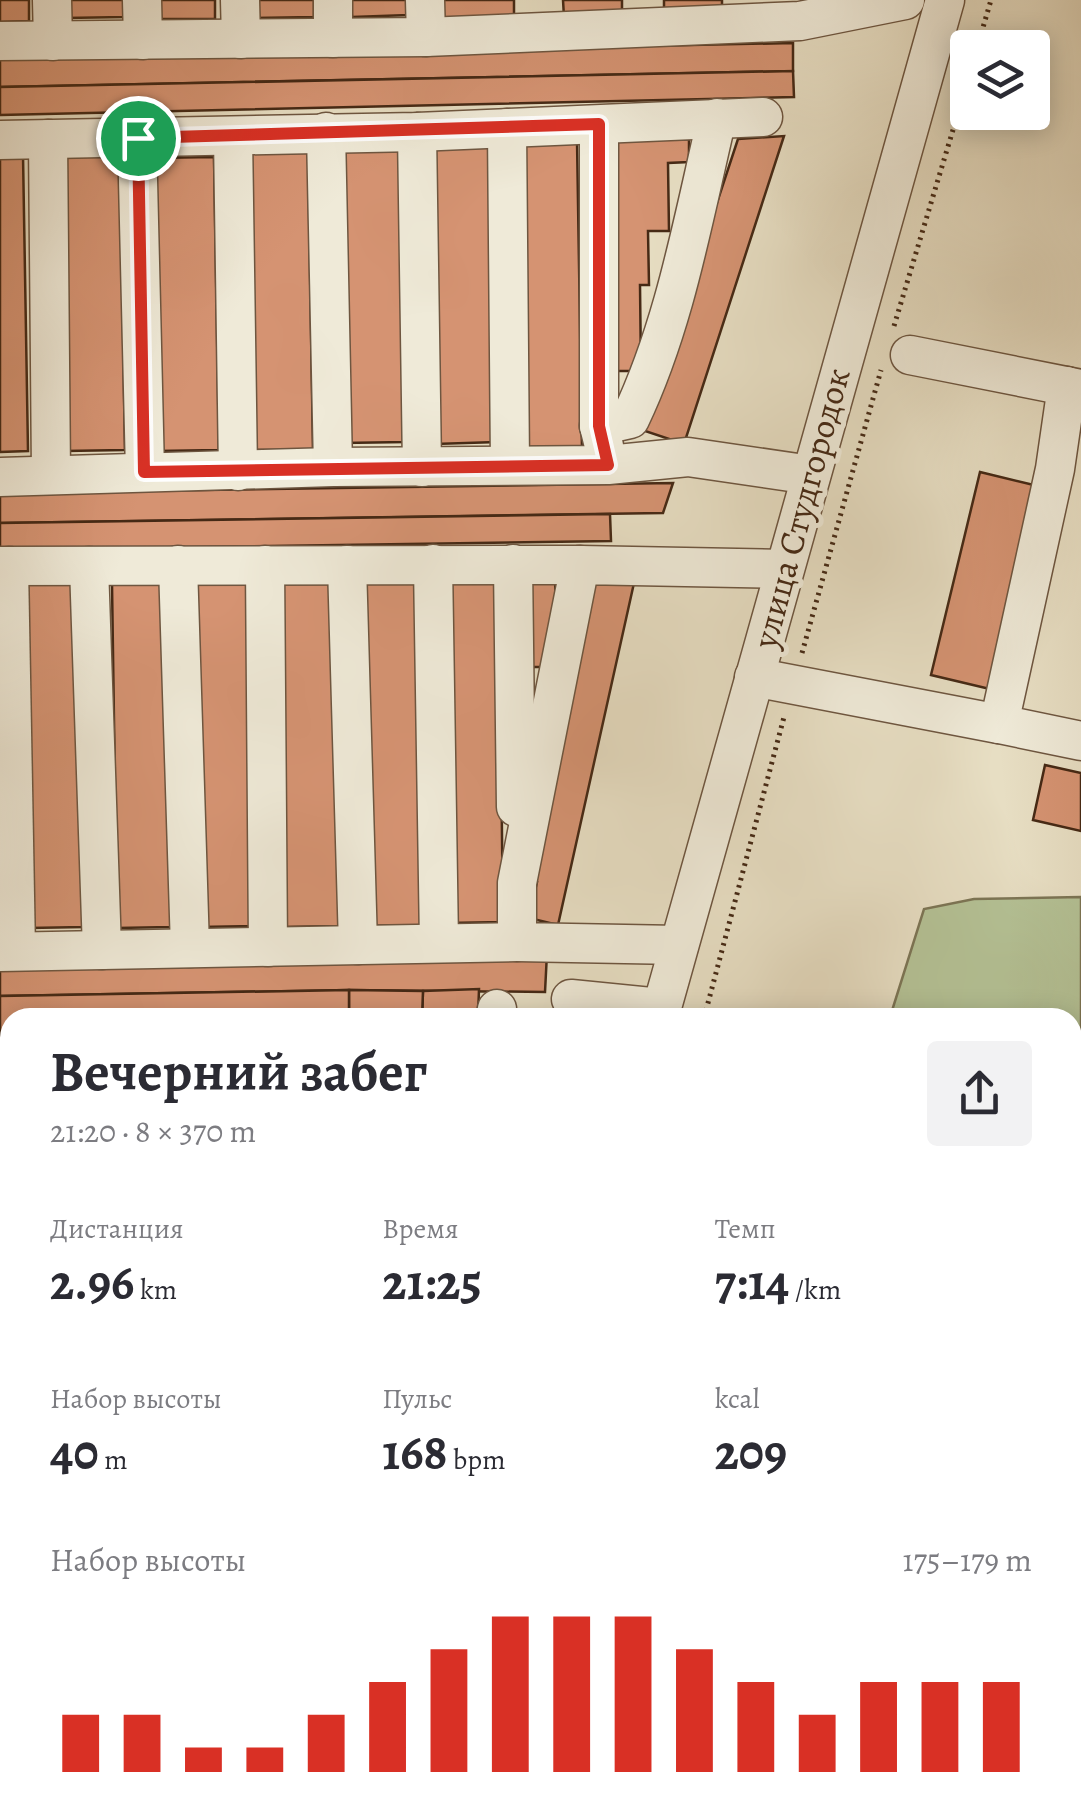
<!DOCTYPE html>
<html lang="ru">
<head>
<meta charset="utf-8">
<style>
	:root { --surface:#fff; --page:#f2f2f3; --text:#2b2b33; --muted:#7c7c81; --accent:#d93025 }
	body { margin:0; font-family:Alegreya,serif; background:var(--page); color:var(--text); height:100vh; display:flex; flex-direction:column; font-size:38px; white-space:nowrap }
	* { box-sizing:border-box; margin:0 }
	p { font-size:32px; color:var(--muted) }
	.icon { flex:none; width:55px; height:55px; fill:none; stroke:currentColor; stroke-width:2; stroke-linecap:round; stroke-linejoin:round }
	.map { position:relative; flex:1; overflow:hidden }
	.side { position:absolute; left:0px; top:1008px; width:1082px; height:812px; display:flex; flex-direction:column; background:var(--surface); border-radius:30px 30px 0 0; box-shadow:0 5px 25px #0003 }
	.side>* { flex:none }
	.tools { position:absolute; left:950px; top:30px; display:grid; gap:20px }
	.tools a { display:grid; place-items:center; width:100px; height:100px; border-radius:10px; background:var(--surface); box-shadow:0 5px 25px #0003; font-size:50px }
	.pin { position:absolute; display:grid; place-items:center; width:85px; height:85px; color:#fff; margin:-42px; border:5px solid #fff; border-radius:50%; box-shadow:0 2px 10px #0007 }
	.round { display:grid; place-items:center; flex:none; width:105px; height:105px; border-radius:10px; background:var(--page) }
	.head { display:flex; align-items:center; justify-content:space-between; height:170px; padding:0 50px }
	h1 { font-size:55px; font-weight:700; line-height:75px }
	.stats { display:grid; grid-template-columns:repeat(3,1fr); gap:15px; height:170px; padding:10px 50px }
	.stats div { display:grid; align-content:center }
	.stats b { font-size:50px; font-weight:700 }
	.stats small { font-size:28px; font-weight:400 }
	.stats p { font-size:28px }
	.chart { height:280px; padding:20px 50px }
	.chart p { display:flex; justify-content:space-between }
	.chart svg { width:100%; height:180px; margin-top:10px; stroke:var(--accent); stroke-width:6 }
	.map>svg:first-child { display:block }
	.green { fill:#b4c195; stroke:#7c7555; stroke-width:2.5 }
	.building { fill:#d59372; stroke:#452915; stroke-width:2.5 }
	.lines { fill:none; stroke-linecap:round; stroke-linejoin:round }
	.minor-casing { stroke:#6e5640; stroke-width:41 }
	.path { stroke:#452915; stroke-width:5; stroke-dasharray:2.5 5; stroke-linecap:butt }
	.minor { stroke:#efead8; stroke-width:38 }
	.route-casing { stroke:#fff; stroke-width:20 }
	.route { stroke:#d93025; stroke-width:12 }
	.labels { text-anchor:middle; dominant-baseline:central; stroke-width:10; stroke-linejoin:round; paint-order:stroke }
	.street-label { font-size:35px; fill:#452915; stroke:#efead8 }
</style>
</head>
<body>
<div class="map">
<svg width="1081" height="1818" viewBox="0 0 1081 1818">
	<rect width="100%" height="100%" fill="#e7dec3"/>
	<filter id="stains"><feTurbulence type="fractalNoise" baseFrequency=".002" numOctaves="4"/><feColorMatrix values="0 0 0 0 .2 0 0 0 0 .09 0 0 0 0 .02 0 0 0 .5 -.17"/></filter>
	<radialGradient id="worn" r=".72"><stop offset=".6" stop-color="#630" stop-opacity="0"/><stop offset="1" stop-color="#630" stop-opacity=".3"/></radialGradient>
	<!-- green -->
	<g class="green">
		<polygon points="1081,897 1081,1131 1073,1139 1072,1018 890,1017 924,909 974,899"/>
		<polygon points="1073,1773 1081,1775 1081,1818 527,1818 524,1810 1072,1810"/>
	</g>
	<!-- building -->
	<g class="building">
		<polygon points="0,0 29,0 29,21 0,22"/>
		<polygon points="64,0 124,0 125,17 65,18"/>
		<rect x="155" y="0" width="60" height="19"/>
		<polygon points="254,0 314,0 314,17 254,18"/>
		<polygon points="351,0 409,0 409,15 352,17"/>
		<rect x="439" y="0" width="75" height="23"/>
		<polygon points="563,0 622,0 622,16 564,17"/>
		<polygon points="664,0 722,0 722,11 664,12"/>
		<polygon points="793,43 793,71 0,87 0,59"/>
		<polygon points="793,71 794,97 0,115 0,87"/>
		<polygon points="784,136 684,444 642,430 738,139"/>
		<polygon points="689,139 689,162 668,163 669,231 648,231 649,285 640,285 641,371 612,371 608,141"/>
		<polygon points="577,140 582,448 522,449 517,141"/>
		<polygon points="491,142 497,442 435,444 430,143"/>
		<polygon points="401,146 406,442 342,443 337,147"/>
		<polygon points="308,151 313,450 256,450 251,153"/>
		<polygon points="23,155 28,451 0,452 0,156"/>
		<polygon points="120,155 125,450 65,451 60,156"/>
		<polygon points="214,157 219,450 157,451 152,158"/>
		<polygon points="980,472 1042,487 994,690 931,675"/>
		<polygon points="673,483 663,513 0,523 0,493"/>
		<polygon points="610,514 611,541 0,550 0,523"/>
		<polygon points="521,571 555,571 556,636 547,667 523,667"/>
		<polygon points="594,574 634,583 558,925 529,918 537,882 527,879"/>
		<polygon points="499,578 503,922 448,923 444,579"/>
		<polygon points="417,581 421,925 367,926 362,582"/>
		<polygon points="250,582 254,926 200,927 195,583"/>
		<polygon points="335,582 340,926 285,927 281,583"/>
		<polygon points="80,583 84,927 29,928 25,584"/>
		<polygon points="167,583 171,927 117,928 112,584"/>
		<polygon points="1045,765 1081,773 1081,831 1033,820"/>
		<polygon points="547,953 545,992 349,990 0,996 0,965"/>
		<polygon points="479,989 478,1018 422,1018 423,991"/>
		<polygon points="349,990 423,991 422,1018 349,1012"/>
		<polygon points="349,990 349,1018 10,1018 10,1036 0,1036 0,996"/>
		<rect x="0" y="1071" width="10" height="58"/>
		<rect x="0" y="1164" width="10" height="58"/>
		<rect x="0" y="1250" width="10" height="52"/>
		<polygon points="0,1379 10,1392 10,1461 0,1448"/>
		<polygon points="1072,1440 1081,1442 1081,1544 1072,1542"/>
	</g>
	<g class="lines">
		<!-- minor casing -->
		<g class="minor-casing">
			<g id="minor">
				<polyline points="52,0 53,41"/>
				<polyline points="142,0 143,40"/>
				<polyline points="240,0 241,39"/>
				<polyline points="333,0 333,38"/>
				<polyline points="425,0 426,37"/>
				<polyline points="0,41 426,37 800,21 905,0"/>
				<polyline points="599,125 599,426 604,446"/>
				<polyline points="507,128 510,465"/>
				<polyline points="326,132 333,467"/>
				<polyline points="417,132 422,467"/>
				<polyline points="233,136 238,471"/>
				<polyline points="137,138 145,472"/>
				<polyline points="48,139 51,475"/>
				<polyline points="0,140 417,132 763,117"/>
				<polyline points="910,355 1081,389"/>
				<polyline points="1067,386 1055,469 999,724 1081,741"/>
				<path d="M 599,426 L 630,419 C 675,325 693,219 717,118"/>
				<polyline points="0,477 333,467 608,465 688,457 811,475"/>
				<polyline points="433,564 439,943"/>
				<polyline points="513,564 516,807"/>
				<polyline points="178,565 190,948"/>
				<polyline points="265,565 268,947"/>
				<polyline points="347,565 358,945"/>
				<polyline points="0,566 580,565"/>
				<polyline points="9,566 16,951"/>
				<polyline points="89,566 102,950"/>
				<polyline points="754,677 999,724"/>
				<polyline points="679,945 517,942 517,883 580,565 784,569"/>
				<polyline points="0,952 517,942"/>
				<polyline points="571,999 661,1008"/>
				<polyline points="495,1018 497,1009"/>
				<polyline points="659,1018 945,0"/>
				<polyline points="0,1063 10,1063"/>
				<polyline points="0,1143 10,1143"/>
				<polyline points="0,1234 10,1234"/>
				<polyline points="1072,1304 1081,1306"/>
				<polyline points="0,1328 10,1320"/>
				<polyline points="0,1359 10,1372"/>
				<polyline points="0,1480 10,1496"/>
				<polyline points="1072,1642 1081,1644"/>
				<polyline points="0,1654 10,1657"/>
				<polyline points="484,1810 485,1818"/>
				<polyline points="0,1813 10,1800"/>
				<polyline points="162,1818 167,1810"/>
			</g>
		</g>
		<!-- path -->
		<g class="path">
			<polyline points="977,48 991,0"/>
			<polyline points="894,326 968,80"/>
			<polyline points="802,653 881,370"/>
			<polyline points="704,1018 784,717"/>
			<polyline points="0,1533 10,1548"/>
		</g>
		<!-- minor -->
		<use href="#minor" class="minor"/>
	</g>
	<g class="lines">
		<!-- route casing -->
		<g class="route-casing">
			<polygon id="route" points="599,124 599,426 608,465 144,472 138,138"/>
		</g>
		<!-- route -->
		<use href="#route" class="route"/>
	</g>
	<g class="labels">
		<!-- street labels -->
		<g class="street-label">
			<text transform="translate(801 508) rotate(-75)">улица Студгородок</text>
		</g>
	</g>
	<rect width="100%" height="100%" filter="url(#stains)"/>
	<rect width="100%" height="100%" fill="url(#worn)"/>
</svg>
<div class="tools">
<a><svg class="icon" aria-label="layers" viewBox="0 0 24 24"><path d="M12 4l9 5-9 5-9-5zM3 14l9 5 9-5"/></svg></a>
</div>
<div class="pin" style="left:138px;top:138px;background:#1e9e55"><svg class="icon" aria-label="arrive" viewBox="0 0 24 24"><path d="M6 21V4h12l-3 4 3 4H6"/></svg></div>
<section class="side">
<div class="head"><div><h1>Вечерний забег</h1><p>21:20 · 8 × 370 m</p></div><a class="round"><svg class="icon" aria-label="share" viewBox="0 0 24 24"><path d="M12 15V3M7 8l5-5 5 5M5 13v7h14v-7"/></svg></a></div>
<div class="stats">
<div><p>Дистанция</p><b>2.96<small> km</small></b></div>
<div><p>Время</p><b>21:25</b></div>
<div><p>Темп</p><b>7:14<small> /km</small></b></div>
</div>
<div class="stats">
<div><p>Набор высоты</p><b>40<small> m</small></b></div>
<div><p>Пульс</p><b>168<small> bpm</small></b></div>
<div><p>kcal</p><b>209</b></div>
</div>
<div class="chart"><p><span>Набор высоты</span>175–179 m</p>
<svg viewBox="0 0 160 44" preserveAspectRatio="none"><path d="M5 44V30M15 44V30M25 44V38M35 44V38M45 44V30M55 44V22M65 44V14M75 44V6M85 44V6M95 44V6M105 44V14M115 44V22M125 44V30M135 44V22M145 44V22M155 44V22"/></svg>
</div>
</section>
</div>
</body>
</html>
